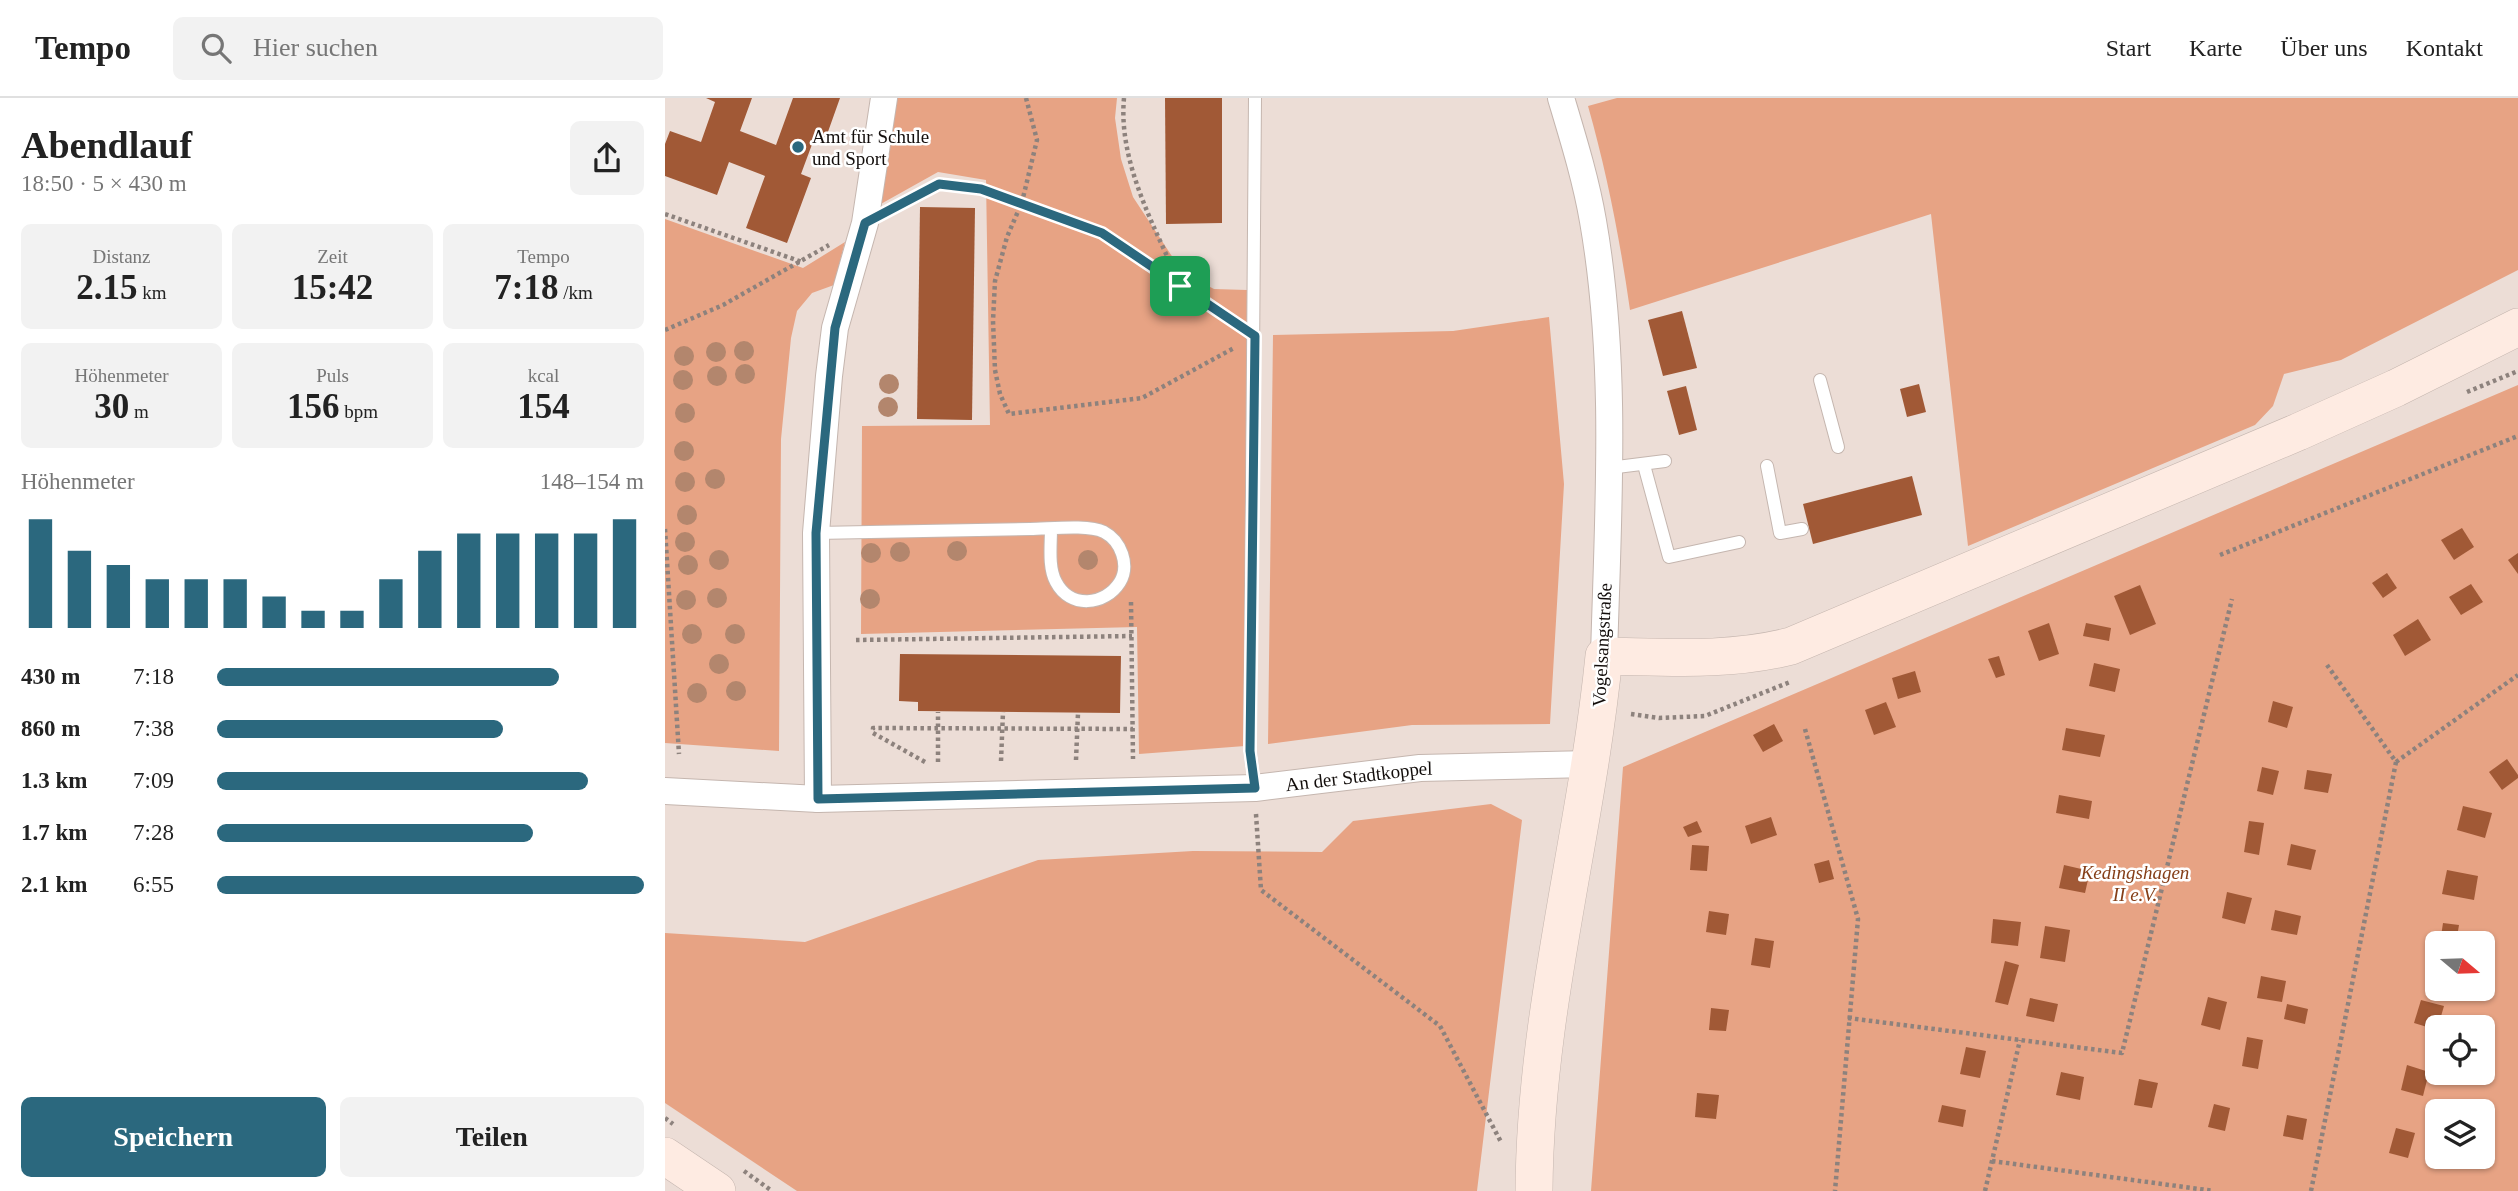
<!DOCTYPE html>
<html lang="de">
<head>
<meta charset="utf-8">
<style>
	:root { --surface:#fff; --page:#f2f2f2; --text:#222; --muted:#767676; --line:#e0e0e0; --accent:#2b687e }
	body { margin:0; font-family:Georgia,serif; background:var(--page); color:var(--text); height:100vh; display:flex; flex-direction:column; font-size:26px; white-space:nowrap }
	* { box-sizing:border-box; margin:0 }
	p { font-size:23px; color:var(--muted) }
	.icon { flex:none; width:38px; height:38px; fill:none; stroke:currentColor; stroke-width:2; stroke-linecap:round; stroke-linejoin:round }
	.map { position:relative; flex:1; overflow:hidden }
	.panel { display:flex; flex-direction:column; background:var(--surface); width:665px }
	.panel>* { flex:none }
	.needle { width:46px; rotate:109deg }
	.fabs { position:absolute; left:1760px; top:833px; display:grid; gap:14px }
	.fabs a { display:grid; place-items:center; width:70px; height:70px; border-radius:10px; background:var(--surface); box-shadow:0 2px 5px #0004; font-size:35px }
	.pin { position:absolute; display:grid; place-items:center; width:60px; height:60px; color:#fff; margin:-30px; border-radius:14px; box-shadow:0 4px 10px #0006 }
	.round { display:grid; place-items:center; flex:none; width:74px; height:74px; border-radius:10px; background:var(--page) }
	.head { display:flex; align-items:center; justify-content:space-between; height:119px; padding:0 21px }
	h1 { font-size:38px; font-weight:800; line-height:52px }
	.figures { display:grid; grid-template-columns:repeat(3,1fr); gap:10px; height:119px; padding:7px 21px }
	.figures div { display:grid; align-content:center; border-radius:10px; background:var(--page); text-align:center }
	.figures b { font-size:35px; font-weight:800 }
	.figures small { font-size:19px; font-weight:400 }
	.figures p { font-size:19px }
	.chart { height:196px; padding:14px 21px }
	.chart p { display:flex; justify-content:space-between }
	.chart svg { width:100%; height:126px; margin-top:7px; stroke:var(--accent); stroke-width:6 }
	.cta { display:flex; gap:14px; margin-top:auto; padding:14px 21px }
	.cta a { flex:1; height:80px; border-radius:10px; background:var(--accent); color:#fff; font-size:28px; font-weight:800; line-height:80px; text-align:center }
	.cta a+a { background:var(--page); color:var(--text) }
	ul { padding:0 21px; list-style:none; font-size:23px }
	li { display:grid; grid-template-columns:112px 84px 1fr; align-items:center; height:52px }
	li i { height:18px; border-radius:9px; background:var(--accent) }
	header { display:flex; align-items:center; gap:42px; box-sizing:border-box; height:98px; padding:0 35px; background:var(--surface); border-bottom:2px solid var(--line) }
	header strong { font-size:33px }
	nav { display:flex; gap:38px; margin-inline-start:auto; font-size:24px }
	.search { width:490px; height:63px; background:var(--page); display:flex; align-items:center; gap:18px; box-sizing:border-box; padding:0 24px; border-radius:10px; color:var(--muted); font-size:26px }
	main { display:flex; flex:1; min-height:0 }
	.map>svg:first-child { display:block }
	.green { fill:#e7a384; fill-rule:evenodd }
	.building { fill:#a15936 }
	.lines { fill:none; stroke-linecap:round; stroke-linejoin:round }
	.lane-casing { stroke:#c5b6af; stroke-width:14 }
	.street-casing { stroke:#c5b6af; stroke-width:28 }
	.secondary-casing { stroke:#c5b6af; stroke-width:38 }
	.path { stroke:#8d827d; stroke-width:4.5; stroke-dasharray:3.5 3.5; stroke-linecap:butt }
	.lane { stroke:#fff; stroke-width:12 }
	.street { stroke:#fff; stroke-width:26 }
	.secondary { stroke:#feebe2; stroke-width:37 }
	.tree { fill:#b3866d }
	.route-casing { stroke:#fff; stroke-width:14 }
	.route { stroke:#2b687e; stroke-width:9 }
	.poi-dot { fill:#2b687e; stroke:#fff; stroke-width:2.5 }
	.labels { text-anchor:middle; dominant-baseline:central; stroke-width:5; stroke-linejoin:round; paint-order:stroke }
	.poi-label { font-size:19px; fill:#120d0b; stroke:#fff; text-anchor:start }
	.street-label { font-size:19px; fill:#120d0b; stroke:#fff }
	.park-label { font-size:19px; font-style:italic; fill:#853e17; stroke:#fff }
</style>
</head>
<body>
<header>
<strong>Tempo</strong>
<div class="search"><svg class="icon" aria-label="search" viewBox="0 0 24 24"><circle cx="10" cy="10" r="6"/><path d="M15 15l6 6"/></svg>Hier suchen</div>
<nav><a>Start</a><a>Karte</a><a>Über uns</a><a>Kontakt</a></nav>
</header>
<main>
<section class="panel">
<div class="head"><div><h1>Abendlauf</h1><p>18:50 · 5 × 430 m</p></div><a class="round"><svg class="icon" aria-label="share" viewBox="0 0 24 24"><path d="M12 15V3M7 8l5-5 5 5M5 13v7h14v-7"/></svg></a></div>
<div class="figures">
<div><p>Distanz</p><b>2.15<small> km</small></b></div>
<div><p>Zeit</p><b>15:42</b></div>
<div><p>Tempo</p><b>7:18<small> /km</small></b></div>
</div>
<div class="figures">
<div><p>Höhenmeter</p><b>30<small> m</small></b></div>
<div><p>Puls</p><b>156<small> bpm</small></b></div>
<div><p>kcal</p><b>154</b></div>
</div>
<div class="chart"><p><span>Höhenmeter</span>148–154 m</p>
<svg viewBox="0 0 160 44" preserveAspectRatio="none"><path d="M5 44V6M15 44V17M25 44V22M35 44V27M45 44V27M55 44V27M65 44V33M75 44V38M85 44V38M95 44V27M105 44V17M115 44V11M125 44V11M135 44V11M145 44V11M155 44V6"/></svg>
</div>
<ul>
<li><b>430 m</b>7:18<i style="width:80%"></i></li>
<li><b>860 m</b>7:38<i style="width:67%"></i></li>
<li><b>1.3 km</b>7:09<i style="width:87%"></i></li>
<li><b>1.7 km</b>7:28<i style="width:74%"></i></li>
<li><b>2.1 km</b>6:55<i style="width:100%"></i></li>
</ul>
<div class="cta"><a>Speichern</a><a>Teilen</a></div>
</section>
<div class="map">
<svg width="1853" height="1093" viewBox="0 0 1853 1093">
	<rect width="100%" height="100%" fill="#ecddd6"/>
	<!-- green -->
	<g class="green">
		<polygon points="228,0 452,0 450,20 456,61 468,99 518,175 549,191 582,192 580,648 474,656 472,529 196,536 197,328 325,327 321,82 273,74 214,107"/>
		<path d="M 952,0 L 1853,0 L 1853,172 L 1676,262 L 1619,276 L 1608,308 L 1590,327 L 1303,448 L 1266,116 L 965,212 C 955,142 942,75 923,8 Z"/>
		<polygon points="0,121 138,170 180,144 169,187 147,195 132,213 126,240 116,341 114,653 0,645"/>
		<polygon points="884,219 899,386 885,626 747,627 603,646 608,237 788,233"/>
		<path d="M 1853,287 L 1853,1093 L 926,1093 L 958,669 ZM 1773,845 L 1818,845 L 1818,891 L 1773,891 ZM 1773,929 L 1818,929 L 1818,975 L 1773,975 ZM 1773,1013 L 1818,1013 L 1818,1059 L 1773,1059 Z"/>
		<polygon points="826,706 857,722 812,1093 132,1093 0,1005 0,835 140,844 373,762 528,753 657,754 688,723"/>
	</g>
	<!-- building -->
	<g class="building">
		<polygon points="41,0 87,0 75,33 111,47 128,0 175,0 159,45 149,41 136,76 146,80 122,145 81,130 100,78 64,64 52,97 0,78 0,46 5,33 36,44 50,4"/>
		<polygon points="500,0 557,0 557,125 501,126"/>
		<polygon points="255,109 310,110 307,322 252,321"/>
		<polygon points="1017,213 1032,270 998,278 983,222"/>
		<polygon points="1254,286 1261,314 1242,319 1235,291"/>
		<polygon points="1021,288 1032,332 1014,337 1002,293"/>
		<polygon points="1247,378 1257,417 1148,446 1138,406"/>
		<polygon points="1797,430 1809,449 1789,462 1776,442"/>
		<polygon points="1853,455 1853,476 1843,462"/>
		<polygon points="1722,475 1732,490 1718,500 1707,485"/>
		<polygon points="1806,486 1818,504 1796,517 1784,499"/>
		<polygon points="1475,487 1491,526 1465,537 1449,498"/>
		<polygon points="1753,521 1766,542 1740,558 1728,537"/>
		<polygon points="1384,525 1394,556 1374,563 1363,533"/>
		<polygon points="1421,525 1446,530 1444,543 1418,538"/>
		<polygon points="235,556 456,558 455,615 253,613 253,604 234,603"/>
		<polygon points="1334,558 1340,577 1331,580 1323,561"/>
		<polygon points="1429,565 1455,571 1450,594 1424,588"/>
		<polygon points="1250,573 1256,594 1233,601 1227,580"/>
		<polygon points="1608,603 1628,609 1622,630 1603,624"/>
		<polygon points="1221,604 1231,629 1209,637 1200,612"/>
		<polygon points="1109,626 1118,643 1098,654 1088,637"/>
		<polygon points="1401,630 1440,637 1435,659 1397,652"/>
		<polygon points="1842,661 1853,677 1853,680 1837,692 1824,674"/>
		<polygon points="1597,669 1614,673 1608,697 1592,693"/>
		<polygon points="1642,672 1667,676 1663,695 1639,691"/>
		<polygon points="1394,697 1427,703 1424,721 1391,715"/>
		<polygon points="1798,708 1827,715 1820,740 1792,732"/>
		<polygon points="1106,719 1112,737 1086,746 1080,728"/>
		<polygon points="1032,723 1037,734 1023,739 1018,729"/>
		<polygon points="1584,723 1599,725 1594,757 1579,754"/>
		<polygon points="1626,746 1651,752 1646,772 1622,767"/>
		<polygon points="1027,747 1044,748 1042,773 1025,772"/>
		<polygon points="1164,762 1169,781 1154,785 1149,766"/>
		<polygon points="1399,767 1425,773 1420,795 1394,790"/>
		<polygon points="1782,772 1813,778 1809,802 1777,796"/>
		<polygon points="1562,794 1587,800 1580,826 1557,820"/>
		<polygon points="1610,812 1636,818 1632,837 1606,832"/>
		<polygon points="1044,813 1064,816 1061,837 1041,834"/>
		<polygon points="1328,821 1356,824 1353,848 1326,845"/>
		<polygon points="1778,825 1794,827 1791,845 1775,845"/>
		<polygon points="1380,828 1405,832 1400,864 1375,860"/>
		<polygon points="1090,840 1109,843 1105,870 1086,867"/>
		<polygon points="1340,863 1354,867 1343,907 1330,904"/>
		<polygon points="1596,878 1621,883 1617,904 1592,900"/>
		<polygon points="1543,899 1562,904 1555,932 1536,927"/>
		<polygon points="1365,900 1393,906 1389,924 1361,918"/>
		<polygon points="1756,902 1779,908 1772,932 1749,925"/>
		<polygon points="1622,906 1643,911 1640,926 1619,921"/>
		<polygon points="1046,910 1064,912 1061,933 1044,932"/>
		<polygon points="1582,939 1598,942 1593,971 1577,968"/>
		<polygon points="1301,949 1321,953 1315,980 1295,976"/>
		<polygon points="1742,967 1764,974 1758,998 1736,992"/>
		<polygon points="1396,974 1419,979 1415,1002 1391,997"/>
		<polygon points="1474,981 1493,985 1487,1010 1469,1007"/>
		<polygon points="1032,995 1054,997 1051,1021 1030,1019"/>
		<polygon points="1549,1006 1565,1010 1560,1033 1543,1029"/>
		<polygon points="1277,1007 1301,1012 1298,1029 1273,1024"/>
		<polygon points="1622,1017 1642,1021 1638,1042 1618,1038"/>
		<polygon points="1731,1030 1750,1035 1743,1060 1724,1055"/>
	</g>
	<g class="lines">
		<!-- lane casing -->
		<g class="lane-casing">
			<g id="lane">
				<polyline points="1155,282 1173,349"/>
				<polyline points="979,367 1004,459 1074,444"/>
				<polyline points="1102,368 1115,435 1137,431"/>
				<polyline points="944,370 1000,363"/>
				<path d="M 151,435 C 222,434 293,433 365,431 C 384,431 422,426 439,434 C 456,443 465,467 455,484 C 440,508 405,511 391,484 C 383,470 386,447 386,431"/>
				<polyline points="590,690 585,653 590,0"/>
			</g>
		</g>
		<!-- street casing -->
		<g class="street-casing">
			<g id="street">
				<path d="M 896,0 C 908,40 921,82 928,123 C 953,266 943,414 939,558"/>
				<path id="s1" d="M 0,693 L 153,701 L 590,690 L 755,670 L 925,666"/>
				<polyline points="153,701 151,435 164,278 170,230 200,125 219,0"/>
			</g>
		</g>
		<!-- secondary casing -->
		<g class="secondary-casing">
			<g id="secondary">
				<polyline points="0,1058 52,1093"/>
				<path d="M 869,1093 C 870,912 921,738 939,558 C 1003,559 1063,564 1126,548 L 1633,334 L 1731,290 L 1853,229"/>
			</g>
		</g>
		<!-- path -->
		<g class="path">
			<polyline points="361,0 372,42 357,104 342,139 330,183 328,223 330,272 335,296 344,316 477,300 569,250"/>
			<path d="M 459,0 C 453,65 490,129 515,187"/>
			<polyline points="229,110 274,86 316,91 357,104 437,135 568,223"/>
			<polyline points="0,116 137,164"/>
			<polyline points="0,232 58,207 164,147"/>
			<polyline points="1802,294 1853,273"/>
			<polyline points="0,431 14,656"/>
			<polyline points="1555,457 1853,338"/>
			<polyline points="466,504 468,661"/>
			<polyline points="191,542 467,538"/>
			<polyline points="966,616 994,620 1040,618 1125,584"/>
			<polyline points="1140,631 1193,821 1170,1093"/>
			<polyline points="411,662 413,615"/>
			<polyline points="336,663 338,614"/>
			<polyline points="260,664 208,635 208,630 468,631"/>
			<polyline points="273,664 273,614"/>
			<polyline points="1731,664 1853,577"/>
			<polyline points="591,716 596,792 775,928 836,1044"/>
			<polyline points="1183,920 1457,955 1567,501"/>
			<polyline points="0,1020 8,1026"/>
			<polyline points="1327,1063 1549,1093"/>
			<polyline points="79,1073 107,1093"/>
			<polyline points="1320,1093 1355,942"/>
			<polyline points="1646,1093 1731,664 1662,567"/>
		</g>
		<!-- lane -->
		<use href="#lane" class="lane"/>
		<!-- street -->
		<use href="#street" class="street"/>
		<!-- secondary -->
		<use href="#secondary" class="secondary"/>
	</g>
	<!-- trees -->
	<g class="tree">
		<circle cx="79" cy="253" r="10"/>
		<circle cx="51" cy="254" r="10"/>
		<circle cx="19" cy="258" r="10"/>
		<circle cx="80" cy="276" r="10"/>
		<circle cx="52" cy="278" r="10"/>
		<circle cx="18" cy="282" r="10"/>
		<circle cx="224" cy="286" r="10"/>
		<circle cx="223" cy="309" r="10"/>
		<circle cx="20" cy="315" r="10"/>
		<circle cx="19" cy="353" r="10"/>
		<circle cx="50" cy="381" r="10"/>
		<circle cx="20" cy="384" r="10"/>
		<circle cx="22" cy="417" r="10"/>
		<circle cx="20" cy="444" r="10"/>
		<circle cx="292" cy="453" r="10"/>
		<circle cx="235" cy="454" r="10"/>
		<circle cx="206" cy="455" r="10"/>
		<circle cx="54" cy="462" r="10"/>
		<circle cx="423" cy="462" r="10"/>
		<circle cx="23" cy="467" r="10"/>
		<circle cx="52" cy="500" r="10"/>
		<circle cx="205" cy="501" r="10"/>
		<circle cx="21" cy="502" r="10"/>
		<circle cx="27" cy="536" r="10"/>
		<circle cx="70" cy="536" r="10"/>
		<circle cx="54" cy="566" r="10"/>
		<circle cx="71" cy="593" r="10"/>
		<circle cx="32" cy="595" r="10"/>
	</g>
	<g class="lines">
		<!-- route casing -->
		<g class="route-casing">
			<polygon id="route" points="274,86 316,91 437,135 590,238 585,653 590,690 153,701 151,435 170,230 200,125"/>
		</g>
		<!-- route -->
		<use href="#route" class="route"/>
	</g>
	<!-- markers -->
	<circle class="poi-dot" cx="133" cy="49" r="7"/>
	<g class="labels">
		<!-- poi labels -->
		<g class="poi-label">
			<text x="147" y="38">Amt für Schule<tspan x="147" dy="22">und Sport</tspan></text>
		</g>
		<!-- street labels -->
		<g class="street-label">
			<text transform="translate(937 547) rotate(-87)">Vogelsangstraße</text>
			<text stroke="none"><textPath href="#s1" startOffset="695">An der Stadtkoppel</textPath></text>
		</g>
		<!-- park labels -->
		<g class="park-label">
			<text x="1470" y="774">Kedingshagen<tspan x="1470" dy="22">II e.V.</tspan></text>
		</g>
	</g>
</svg>
<div class="fabs">
<a><svg class="needle" viewBox="-14 -14 28 28"><path d="M0-13l5 13h-10z" fill="#e53935"/><path d="M0 13l5-13h-10z" fill="#767676"/></svg></a>
<a><svg class="icon" aria-label="locate" viewBox="0 0 24 24"><circle cx="12" cy="12" r="6"/><path d="M12 2v4M12 18v4M2 12h4M18 12h4"/></svg></a>
<a><svg class="icon" aria-label="layers" viewBox="0 0 24 24"><path d="M12 4l9 5-9 5-9-5zM3 14l9 5 9-5"/></svg></a>
</div>
<div class="pin" style="left:515px;top:188px;background:#1e9e55"><svg class="icon" aria-label="arrive" viewBox="0 0 24 24"><path d="M6 21V4h12l-3 4 3 4H6"/></svg></div>
</div>
</main>
</body>
</html>
